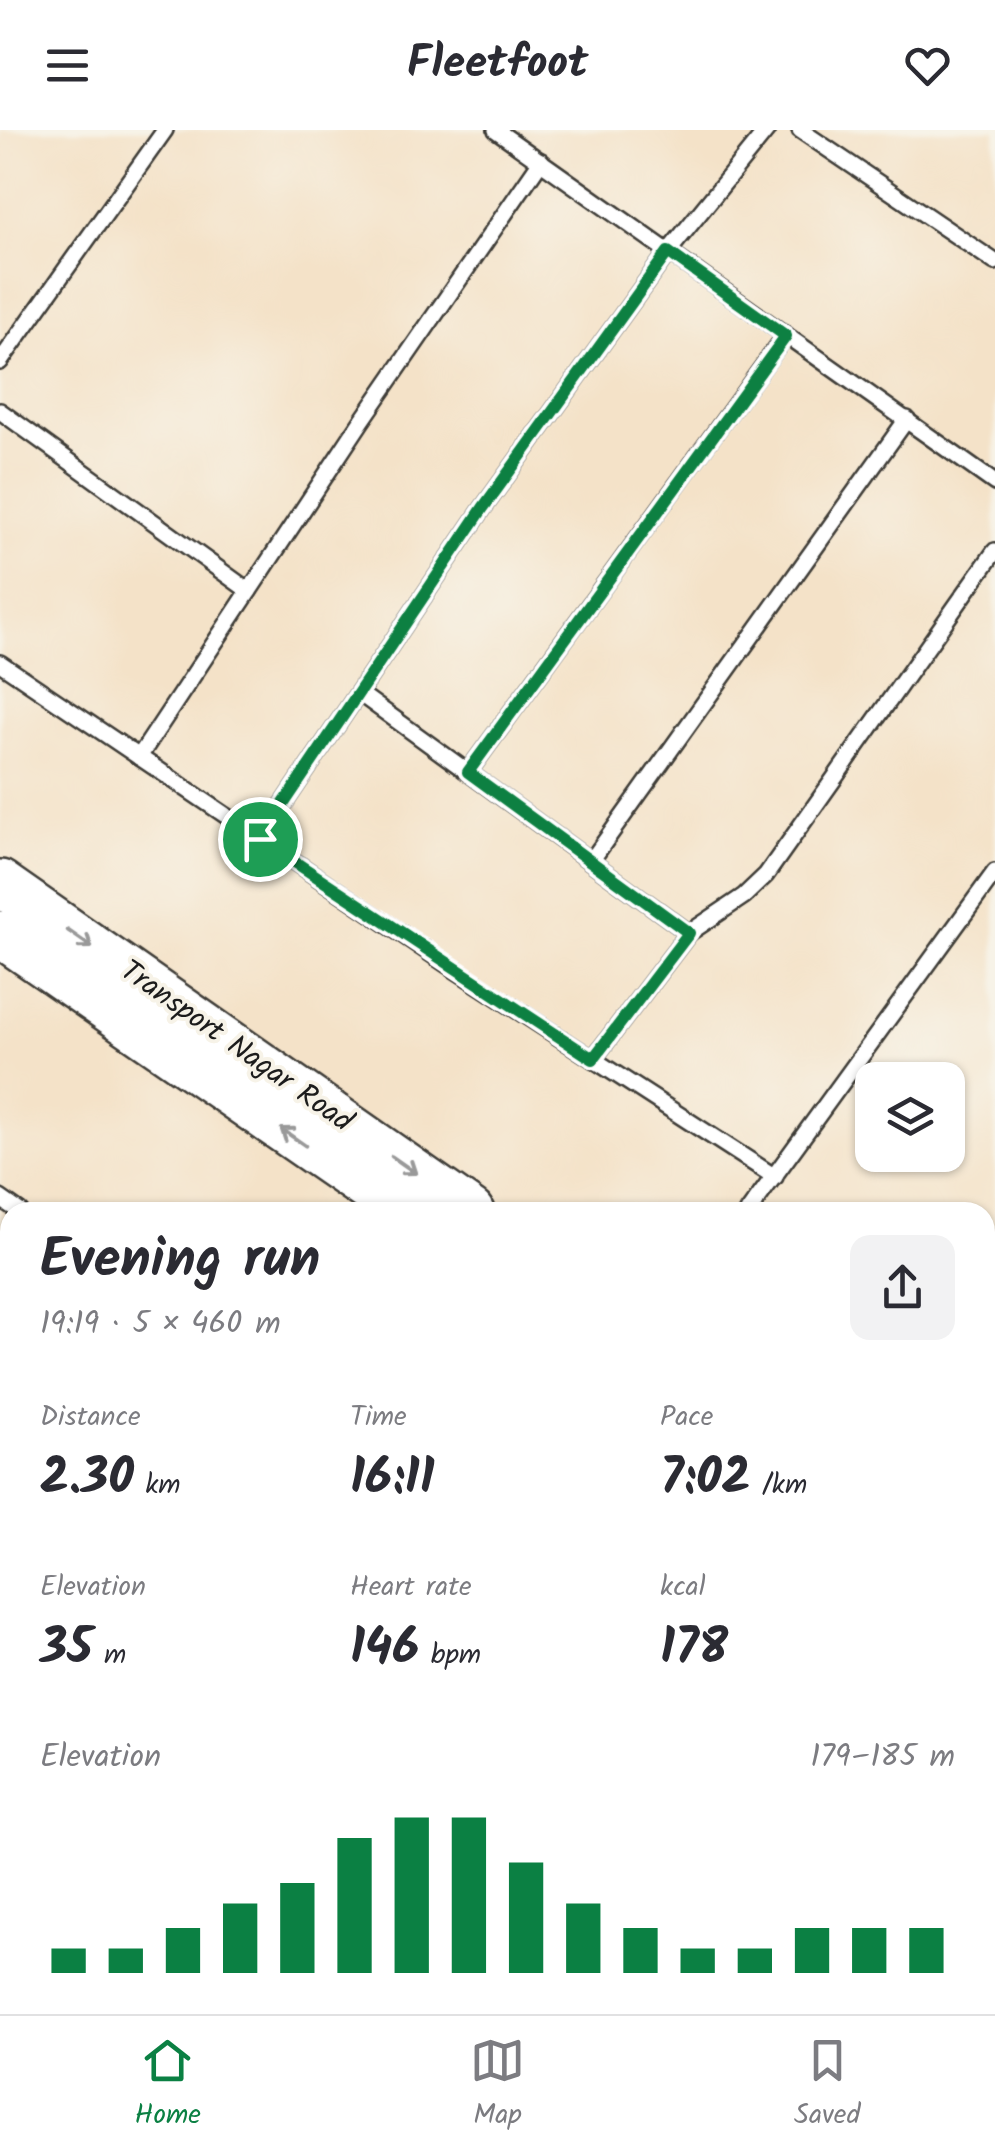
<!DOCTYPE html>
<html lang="en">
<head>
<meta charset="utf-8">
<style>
	:root { --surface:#fff; --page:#f2f2f3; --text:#2b2b33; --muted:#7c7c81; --line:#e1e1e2; --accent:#0b8043 }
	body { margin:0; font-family:Kalam,sans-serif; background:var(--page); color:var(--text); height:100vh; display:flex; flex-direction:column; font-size:38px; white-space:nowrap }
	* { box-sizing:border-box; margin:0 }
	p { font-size:32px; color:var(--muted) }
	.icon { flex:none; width:55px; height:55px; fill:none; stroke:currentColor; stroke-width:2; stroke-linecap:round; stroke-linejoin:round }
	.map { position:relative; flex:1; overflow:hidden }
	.side { position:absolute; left:0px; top:1072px; width:995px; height:812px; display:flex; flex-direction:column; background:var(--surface); border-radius:30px 30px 0 0; box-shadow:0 2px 8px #0004 }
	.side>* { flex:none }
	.tools { position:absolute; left:855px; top:932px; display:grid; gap:20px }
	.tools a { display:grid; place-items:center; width:110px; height:110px; border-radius:20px; background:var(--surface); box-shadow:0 2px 8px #0004; font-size:50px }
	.pin { position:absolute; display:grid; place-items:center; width:85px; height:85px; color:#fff; margin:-42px; border:5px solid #fff; border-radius:50%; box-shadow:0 2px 10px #0007 }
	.round { display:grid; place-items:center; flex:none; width:105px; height:105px; border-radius:20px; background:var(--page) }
	.summary { display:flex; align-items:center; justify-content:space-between; height:170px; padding:0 40px }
	h1 { font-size:55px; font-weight:700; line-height:75px }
	.stats { display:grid; grid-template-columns:repeat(3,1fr); gap:15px; height:170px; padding:10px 40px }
	.stats div { display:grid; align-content:center }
	.stats b { font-size:50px; font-weight:700 }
	.stats small { font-size:28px; font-weight:400 }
	.stats p { font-size:28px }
	.chart { height:280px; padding:20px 40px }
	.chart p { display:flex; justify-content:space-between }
	.chart svg { width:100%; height:180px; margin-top:10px; stroke:var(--accent); stroke-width:6 }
	header { display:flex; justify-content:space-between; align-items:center; height:130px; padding:0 40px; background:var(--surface); font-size:45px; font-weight:700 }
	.dock { display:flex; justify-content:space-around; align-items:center; height:140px; border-top:2px solid var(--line); background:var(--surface); font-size:28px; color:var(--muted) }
	.dock a { display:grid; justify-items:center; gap:5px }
	.dock .on { color:var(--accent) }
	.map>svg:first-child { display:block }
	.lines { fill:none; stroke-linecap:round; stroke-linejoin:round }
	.service-casing { stroke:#3c3a36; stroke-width:20 }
	.minor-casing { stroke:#3c3a36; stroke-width:38 }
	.secondary-casing { stroke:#3c3a36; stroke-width:50 }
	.service { stroke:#fff; stroke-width:15 }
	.minor { stroke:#fff; stroke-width:32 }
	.secondary { stroke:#fff; stroke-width:45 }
	.oneway { stroke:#999 }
	.route-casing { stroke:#fff; stroke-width:20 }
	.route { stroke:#0b8043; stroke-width:12 }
	.labels { text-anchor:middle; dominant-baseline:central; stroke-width:8; stroke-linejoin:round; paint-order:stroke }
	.street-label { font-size:30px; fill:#1c1c1c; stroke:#f7f3e8 }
</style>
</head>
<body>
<header><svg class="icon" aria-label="menu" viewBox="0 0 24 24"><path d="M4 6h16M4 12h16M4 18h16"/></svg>Fleetfoot<svg class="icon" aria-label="heart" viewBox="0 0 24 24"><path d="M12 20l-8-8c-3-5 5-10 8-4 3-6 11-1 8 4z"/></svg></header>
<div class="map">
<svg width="995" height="1884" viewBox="0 0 995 1884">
	<rect width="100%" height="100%" fill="#f7f3e8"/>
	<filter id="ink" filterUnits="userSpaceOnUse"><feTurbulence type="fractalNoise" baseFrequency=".01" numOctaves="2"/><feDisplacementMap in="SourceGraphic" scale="20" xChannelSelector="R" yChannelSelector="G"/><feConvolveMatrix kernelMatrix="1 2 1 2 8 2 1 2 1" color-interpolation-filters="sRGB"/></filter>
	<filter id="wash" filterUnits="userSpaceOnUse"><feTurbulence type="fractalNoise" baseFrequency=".0048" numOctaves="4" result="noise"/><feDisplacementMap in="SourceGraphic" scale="40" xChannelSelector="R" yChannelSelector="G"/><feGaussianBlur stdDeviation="2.25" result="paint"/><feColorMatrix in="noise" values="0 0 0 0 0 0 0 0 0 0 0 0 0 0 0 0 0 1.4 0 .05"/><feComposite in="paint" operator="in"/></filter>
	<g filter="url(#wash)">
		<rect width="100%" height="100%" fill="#f4e2c8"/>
	</g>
	<g filter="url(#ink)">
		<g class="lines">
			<!-- service casing -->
			<g class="service-casing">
				<g id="service">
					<polyline points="496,0 995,353"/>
					<polyline points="800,0 995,132"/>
					<polyline points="0,232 165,0"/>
					<polyline points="0,281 249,461"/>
					<polyline points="0,533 446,834 775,1047"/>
					<polyline points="359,563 689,803"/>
					<polyline points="139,627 361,292 541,31"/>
					<polyline points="468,642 786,205"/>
					<polyline points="260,709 483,378 668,122 767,0"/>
					<polyline points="591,731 907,289"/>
					<polyline points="593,929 689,803 744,766 766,745 995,421"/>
					<polyline points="0,1068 20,1082"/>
					<polyline points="748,1082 995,742"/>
					<polyline points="0,1592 10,1578"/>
					<polyline points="985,1783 995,1790"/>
				</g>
			</g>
			<!-- minor casing -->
			<g class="minor-casing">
				<g id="minor">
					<polyline points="0,1371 10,1378"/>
					<polyline points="0,1461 10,1469"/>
					<polyline points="0,1810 10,1796"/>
					<polyline points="568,1875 581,1884"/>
					<polyline points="718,1875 730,1884"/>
					<polyline points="316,1884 322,1875"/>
					<polyline points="446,1884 453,1875"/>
				</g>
			</g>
			<!-- secondary casing -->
			<g class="secondary-casing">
				<g id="secondary">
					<polyline points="0,753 471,1082"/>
					<polyline points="0,804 402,1082"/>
					<polyline points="985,1443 995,1449"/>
					<polyline points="985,1487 995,1493"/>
				</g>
			</g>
			<!-- service -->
			<use href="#service" class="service"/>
			<!-- minor -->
			<use href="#minor" class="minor"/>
			<!-- secondary -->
			<use href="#secondary" class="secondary"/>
		</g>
		<!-- one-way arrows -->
		<defs><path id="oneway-shaft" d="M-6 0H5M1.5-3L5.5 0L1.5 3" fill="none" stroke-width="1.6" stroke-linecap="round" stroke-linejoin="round" transform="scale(2.5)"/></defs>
		<g class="oneway">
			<use href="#oneway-shaft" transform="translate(80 809) rotate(35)"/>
			<use href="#oneway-shaft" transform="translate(293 1007) rotate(-145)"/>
			<use href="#oneway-shaft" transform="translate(404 1035) rotate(35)"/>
		</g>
	</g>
	<g class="lines" filter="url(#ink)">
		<!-- route casing -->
		<g class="route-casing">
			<polygon id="route" points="668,122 786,206 468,642 689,803 593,929 260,709 483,378"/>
		</g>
		<!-- route -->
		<use href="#route" class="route"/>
	</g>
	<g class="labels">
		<!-- street labels -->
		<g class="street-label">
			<text transform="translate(236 917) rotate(35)">Transport Nagar Road</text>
		</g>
	</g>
</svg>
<div class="tools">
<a><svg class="icon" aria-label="layers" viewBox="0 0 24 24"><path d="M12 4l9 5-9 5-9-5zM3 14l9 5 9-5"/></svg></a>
</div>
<div class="pin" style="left:260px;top:709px;background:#1e9e55"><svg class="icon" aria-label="arrive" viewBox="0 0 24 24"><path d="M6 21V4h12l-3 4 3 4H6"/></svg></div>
<section class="side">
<div class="summary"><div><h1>Evening run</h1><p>19:19 · 5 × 460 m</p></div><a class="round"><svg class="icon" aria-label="share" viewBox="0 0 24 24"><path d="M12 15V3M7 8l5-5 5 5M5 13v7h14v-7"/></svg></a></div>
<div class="stats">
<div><p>Distance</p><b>2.30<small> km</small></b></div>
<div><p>Time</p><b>16:11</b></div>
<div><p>Pace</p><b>7:02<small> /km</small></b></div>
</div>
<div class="stats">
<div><p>Elevation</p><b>35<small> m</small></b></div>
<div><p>Heart rate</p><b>146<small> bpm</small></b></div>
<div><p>kcal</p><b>178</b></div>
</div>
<div class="chart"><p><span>Elevation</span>179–185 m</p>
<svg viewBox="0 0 160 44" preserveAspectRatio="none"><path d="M5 44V38M15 44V38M25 44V33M35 44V27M45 44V22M55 44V11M65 44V6M75 44V6M85 44V17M95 44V27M105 44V33M115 44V38M125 44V38M135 44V33M145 44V33M155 44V33"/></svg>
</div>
</section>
</div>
<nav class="dock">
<a class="on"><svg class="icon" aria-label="home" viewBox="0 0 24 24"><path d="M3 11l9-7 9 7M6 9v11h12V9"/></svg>Home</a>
<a><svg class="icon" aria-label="map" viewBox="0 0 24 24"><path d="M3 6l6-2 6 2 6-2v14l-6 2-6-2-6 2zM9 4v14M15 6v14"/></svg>Map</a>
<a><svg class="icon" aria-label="saved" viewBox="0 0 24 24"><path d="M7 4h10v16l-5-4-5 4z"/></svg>Saved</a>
</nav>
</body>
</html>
